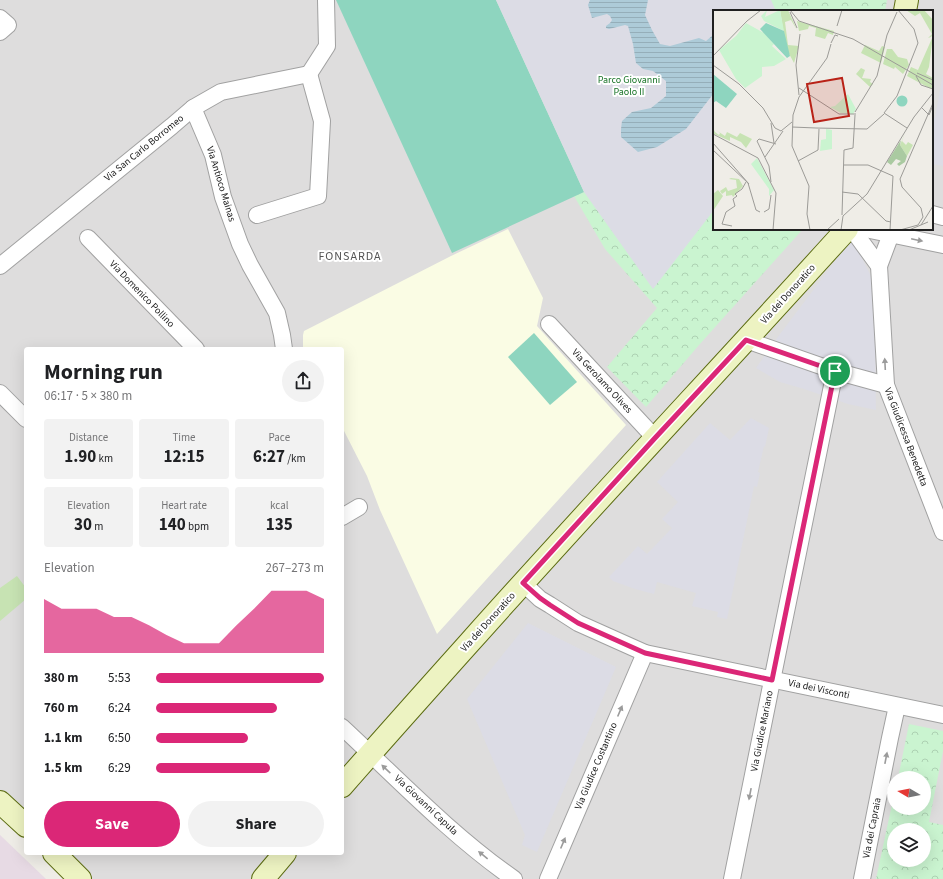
<!DOCTYPE html>
<html lang="en">
<head>
<meta charset="utf-8">
<style>
	:root { --surface:#fff; --page:#f2f2f2; --text:#202124; --muted:#757577; --accent:#db2777 }
	body { margin:0; font-family:"Source Sans 3",sans-serif; background:var(--page); color:var(--text); height:100vh; display:flex; flex-direction:column; font-size:15px; white-space:nowrap }
	* { box-sizing:border-box; margin:0 }
	p { font-size:13px; color:var(--muted) }
	.icon { flex:none; width:22px; height:22px; fill:none; stroke:currentColor; stroke-width:2; stroke-linecap:round; stroke-linejoin:round }
	.map { position:relative; flex:1; overflow:hidden }
	.panel { position:absolute; left:24px; top:347px; width:320px; height:508px; display:flex; flex-direction:column; background:var(--surface); border-radius:4px; box-shadow:0 4px 16px #0002 }
	.panel>* { flex:none }
	.needle { width:26px; rotate:280deg }
	.fabs { position:absolute; left:887px; top:771px; display:grid; gap:8px }
	.fabs a { display:grid; place-items:center; width:44px; height:44px; border-radius:50%; background:var(--surface); box-shadow:0 4px 16px #0002; font-size:20px }
	.pin { position:absolute; display:grid; place-items:center; width:34px; height:34px; color:#fff; margin:-17px; border:2px solid #fff; border-radius:50%; box-shadow:0 1px 4px #0007 }
	.round { display:grid; place-items:center; flex:none; width:42px; height:42px; border-radius:21px; background:var(--page) }
	.head { display:flex; align-items:center; justify-content:space-between; height:68px; padding:0 20px }
	h1 { font-size:22px; font-weight:700; line-height:30px }
	.figures { display:grid; grid-template-columns:repeat(3,1fr); gap:6px; height:68px; padding:4px 20px }
	.figures div { display:grid; align-content:center; border-radius:4px; background:var(--page); text-align:center }
	.figures b { font-size:17px; font-weight:700 }
	.figures small { font-size:11px; font-weight:400 }
	.figures p { font-size:11px }
	.chart { height:112px; padding:8px 20px }
	.chart p { display:flex; justify-content:space-between }
	.chart svg { width:100%; height:72px; margin-top:4px; fill:var(--accent); opacity:.7 }
	.button { display:flex; gap:8px; margin-top:auto; padding:8px 20px }
	.button a { flex:1; height:46px; border-radius:24px; background:var(--accent); color:#fff; font-size:16px; font-weight:700; line-height:46px; text-align:center }
	.button a+a { background:var(--page); color:var(--text) }
	ul { padding:0 20px; list-style:none; font-size:13px }
	li { display:grid; grid-template-columns:64px 48px 1fr; align-items:center; height:30px }
	li i { height:10px; border-radius:5px; background:var(--accent) }
	.map>svg:first-child { display:block }
	.residential { fill:#dedddd; fill-rule:evenodd }
	.industrial { fill:#e7dae4 }
	.education { fill:#fafce4 }
	.grass { fill:#c7e3b3 }
	.park { fill:url(#park-crowns); fill-rule:evenodd }
	.pitch { fill:#8ed5bf }
	.plaza { fill:#dcdce5 }
	.water { fill:url(#water-rules) }
	.lines { fill:none; stroke-linecap:round; stroke-linejoin:round }
	.street-casing { stroke:#a1a1a1; stroke-width:18 }
	.secondary-casing { stroke:#5c6c12; stroke-width:24 }
	.street { stroke:#fff; stroke-width:16 }
	.secondary { stroke:#edf3c2; stroke-width:22 }
	.oneway { fill:#9b9b9b }
	.route-casing { stroke:#fff; stroke-width:8 }
	.route { stroke:#db2777; stroke-width:5 }
	.labels { text-anchor:middle; dominant-baseline:central; stroke-width:4; stroke-linejoin:round; paint-order:stroke }
	.park-label { font-size:10px; fill:#187326; stroke:#fff }
	.street-label { font-size:10px; fill:#202020; stroke:#fff }
	.quarter-label { font-size:12px; letter-spacing:1px; fill:#535353; stroke:#fff }
	.inset-road { fill:none; stroke:#9c9b97; stroke-width:1 }
	.view { fill:#b92217; fill-opacity:0.15; stroke:#b92217; stroke-width:2 }
	.inset-edge { fill:none; stroke:#202020; stroke-width:2 }
</style>
</head>
<body>
<div class="map">
<svg width="943" height="879" viewBox="0 0 943 879">
	<defs>
		<pattern id="park-crowns" width="20" height="18" patternUnits="userSpaceOnUse"><rect width="20" height="18" fill="#caf4d0"/><path d="M2 6a3 3 0 1 1 6 0M12 15a3 3 0 1 1 6 0" fill="none" stroke="#add1b2"/></pattern>
		<pattern id="water-rules" width="6" height="5" patternUnits="userSpaceOnUse"><rect width="6" height="5" fill="#adcbd8"/><path d="M0 2.5h6" fill="none" stroke="#95aeb9"/></pattern>
	</defs>
	<rect width="100%" height="100%" fill="#efede7"/>
	<!-- residential -->
	<path class="residential" d="M 0,0 L 943,0 L 943,879 L 91,879 L 64,853 L 342,853 L 342,349 L 26,349 L 26,815 L 0,790 ZM 714,11 L 932,11 L 932,229 L 714,229 ZM 894,778 L 924,778 L 924,808 L 894,808 ZM 894,830 L 924,830 L 924,860 L 894,860 Z"/>
	<!-- industrial -->
	<polygon class="industrial" points="0,835 46,879 0,879"/>
	<!-- education -->
	<polygon class="education" points="508,229 543,298 537,326 626,425 437,634 380,510 367,476 342,427 342,349 304,349 303,347 303,335 304,331 451,256"/>
	<!-- grass -->
	<polygon class="grass" points="17,576 26,588 26,599 0,621 0,588"/>
	<!-- park -->
	<g class="park">
		<polygon points="496,0 887,0 885,11 714,11 714,229 803,229 699,345 646,407 607,367 657,308 605,249 574,196 584,192"/>
		<path d="M 909,724 L 943,731 L 943,751 L 929,822 L 943,825 L 943,879 L 876,879 L 894,795 L 894,808 L 924,808 L 924,778 L 898,778 ZM 894,830 L 924,830 L 924,860 L 894,860 Z"/>
	</g>
	<!-- pitch -->
	<g class="pitch">
		<polygon points="336,0 496,0 584,192 452,253"/>
		<polygon points="534,333 577,382 550,405 508,357"/>
	</g>
	<!-- plaza -->
	<g class="plaza">
		<polygon points="496,0 771,0 776,11 714,11 714,210 653,289 584,192"/>
		<polygon points="943,73 943,166 932,164 932,117 935,118"/>
		<polygon points="852,239 872,278 875,344 876,410 848,404 804,389 780,382 756,368 780,334"/>
		<polygon points="751,418 769,428 765,447 764,446 758,472 760,473 757,487 754,486 727,619 717,617 718,612 692,606 696,593 657,582 654,594 635,589 613,581 609,577 638,546 647,554 672,528 662,519 678,502 657,482 710,423 730,440"/>
		<polygon points="528,623 616,667 537,852 522,845 525,835 467,699"/>
	</g>
	<!-- water -->
	<polygon class="water" points="590,0 648,0 645,15 652,30 660,44 670,46 699,38 706,41 713,35 714,36 714,93 686,129 657,147 638,152 621,137 621,129 622,121 632,112 651,108 666,96 666,81 653,71 643,69 636,63 633,44 628,26 625,25 609,29 606,28 606,26 610,23 612,20 610,16 607,14 592,18 588,5"/>
	<g class="lines">
		<!-- street casing -->
		<g class="street-casing">
			<g id="street">
				<polyline points="0,18 8,25 0,32"/>
				<polyline points="309,74 327,46 326,0"/>
				<polyline points="193,108 213,155 223,197 240,244 250,265 277,313 282,335 284,349"/>
				<polyline points="932,214 943,217"/>
				<polyline points="257,215 318,196 322,121 309,74"/>
				<polyline points="852,229 879,266 886,385 943,532"/>
				<polyline points="865,229 943,245"/>
				<polyline points="88,238 196,349"/>
				<polyline points="0,266 172,126 193,108 221,92 309,74"/>
				<polyline points="879,266 891,234"/>
				<polyline points="549,324 655,438"/>
				<polyline points="746,340 835,371 886,385"/>
				<polyline points="0,393 26,419"/>
				<polyline points="342,517 359,507"/>
				<polyline points="523,583 540,599 550,605 578,623 645,653 943,715"/>
				<path d="M 342,727 C 398,779 451,835 514,879"/>
				<polyline points="548,879 645,653"/>
				<polyline points="732,879 777,656 835,371"/>
				<polyline points="862,879 890,738 897,706"/>
			</g>
		</g>
		<!-- secondary casing -->
		<g class="secondary-casing">
			<g id="secondary">
				<polyline points="905,11 907,0"/>
				<path d="M 342,786 C 384,738 427,690 470,642 C 594,503 722,367 847,229"/>
				<polyline points="0,802 26,826"/>
				<polyline points="54,853 80,879"/>
				<polyline points="263,879 285,853"/>
			</g>
		</g>
		<!-- street -->
		<use href="#street" class="street"/>
		<!-- secondary -->
		<use href="#secondary" class="secondary"/>
	</g>
	<!-- one-way arrows -->
	<defs><path id="oneway-solid" d="M-6-.8H1V-3.2L6.5 0L1 3.2V.8H-6Z"/></defs>
	<g class="oneway">
		<use href="#oneway-solid" transform="translate(917 240) rotate(12)"/>
		<use href="#oneway-solid" transform="translate(885 364) rotate(-93)"/>
		<use href="#oneway-solid" transform="translate(620 711) rotate(-67)"/>
		<use href="#oneway-solid" transform="translate(886 758) rotate(-79)"/>
		<use href="#oneway-solid" transform="translate(386 769) rotate(-137)"/>
		<use href="#oneway-solid" transform="translate(750 794) rotate(101)"/>
		<use href="#oneway-solid" transform="translate(563 843) rotate(-67)"/>
		<use href="#oneway-solid" transform="translate(483 855) rotate(-141)"/>
	</g>
	<g class="lines">
		<!-- route casing -->
		<g class="route-casing">
			<polygon id="route" points="746,340 835,371 772,680 645,653 578,623 550,605 540,598 523,583 655,438"/>
		</g>
		<!-- route -->
		<use href="#route" class="route"/>
	</g>
	<g class="labels">
		<!-- park labels -->
		<g class="park-label">
			<text x="629" y="80">Parco Giovanni<tspan x="629" dy="12">Paolo II</tspan></text>
		</g>
		<!-- street labels -->
		<g class="street-label">
			<text transform="translate(144 148) rotate(-39)">Via San Carlo Borromeo</text>
			<text transform="translate(221 184) rotate(73)">Via Antioco Mainas</text>
			<text transform="translate(142 294) rotate(46)">Via Domenico Pollino</text>
			<text transform="translate(788 294) rotate(-48)">Via dei Donoratico</text>
			<text transform="translate(602 381) rotate(47)">Via Gerolamo Olives</text>
			<text transform="translate(906 437) rotate(69)">Via Giudicessa Benedetta</text>
			<text transform="translate(488 622) rotate(-48)">Via dei Donoratico</text>
			<text transform="translate(819 689) rotate(12)">Via dei Visconti</text>
			<text transform="translate(762 731) rotate(-79)">Via Giudice Mariano</text>
			<text transform="translate(596 766) rotate(-67)">Via Giudice Costantino</text>
			<text transform="translate(426 805) rotate(43)">Via Giovanni Capula</text>
			<text transform="translate(872 828) rotate(-79)">Via dei Capraia</text>
		</g>
		<!-- quarter labels -->
		<g class="quarter-label">
			<text x="350" y="256">FONSARDA</text>
		</g>
	</g>
	<!-- overview -->
	<g transform="translate(713 10)">
		<rect width="220" height="220" fill="#efede7"/>
		<path d="M 67,0 L 75,0 L 84,20 L 78,10 L 72,12 L 75,35 L 86,36 L 81,53 L 73,38 ZM 193,0 L 211,0 L 220,10 L 220,25 L 218,27 L 215,28 L 219,24 L 207,3 L 202,6 ZM 84,11 L 121,21 L 120,25 L 115,23 L 112,29 L 102,26 L 103,18 L 96,16 L 95,19 L 86,21 ZM 220,26 L 216,57 L 213,64 L 220,68 L 220,80 L 194,66 L 198,57 L 205,60 ZM 152,35 L 166,41 L 169,36 L 172,37 L 168,53 L 148,43 ZM 174,39 L 179,39 L 185,47 L 194,49 L 196,55 L 190,64 L 182,57 L 181,59 L 170,54 ZM 148,58 L 152,60 L 149,68 L 158,69 L 157,72 L 160,74 L 157,77 L 143,64 ZM 0,118 L 2,122 L 6,125 L 7,123 L 3,120 L 12,126 L 14,122 L 24,127 L 27,123 L 39,129 L 33,138 L 28,132 L 17,127 L 17,131 L 1,124 ZM 192,123 L 189,131 L 193,135 L 195,132 L 200,135 L 194,146 L 187,135 ZM 18,168 L 26,169 L 30,176 L 20,187 L 19,185 L 13,186 L 13,181 L 9,184 L 7,181 L 13,177 L 15,181 L 24,178 L 23,170 L 16,169 ZM 5,180 L 10,186 L 0,201 L 0,184 Z" fill="#c7e3b3"/>
		<path d="M 188,130 L 187,135 L 194,146 L 192,152 L 186,156 L 184,154 L 188,151 L 183,149 L 178,155 L 174,152 Z" fill="#aacaa1"/>
		<path d="M 54,0 L 52,7 L 67,0 L 71,21 L 51,11 L 48,6 ZM 33,13 L 51,23 L 61,34 L 59,36 L 73,49 L 61,56 L 49,57 L 49,66 L 32,78 L 23,69 L 6,40 L 23,26 ZM 135,84 L 143,99 L 140,104 L 128,103 L 117,97 L 122,96 ZM 113,119 L 119,120 L 119,139 L 107,141 L 108,130 L 113,129 ZM 44,148 L 61,180 L 56,186 L 56,179 L 38,154 Z" fill="#caf4d0"/>
		<path d="M 53,13 L 71,21 L 77,46 L 74,48 L 47,19 ZM 0,64 L 24,84 L 13,98 L 3,91 L 0,93 ZM183.5 91a5.5 5.5 0 1 1 11 0a5.5 5.5 0 1 1-11 0Z" fill="#8ed5bf"/>
		<path class="inset-road" d="M 77,0 L 86,11 L 140,29 L 220,75M 185,0 L 201,19 L 205,33 L 184,86 L 171,103 L 194,118M 77,2 L 84,18M 124,16 L 129,0M 118,33 L 122,25 L 125,26M 0,46 L 34,11 L 48,0M 0,55 L 26,74 L 50,98 L 62,118 L 68,121 L 79,112M 204,63 L 220,70M 203,66 L 208,75 L 220,79M 86,78 L 126,104 L 143,104M 86,85 L 83,55 L 87,24M 209,98 L 216,105 L 220,95M 142,102 L 164,66 L 174,25 L 184,2M 58,113 L 61,133M 79,117 L 103,118M 103,118 L 154,119 L 171,104M 0,124 L 45,148 L 63,183 L 60,220M 0,133 L 36,174M 0,140 L 35,173 L 43,200 L 47,202M 52,147 L 70,121M 85,151 L 105,140 L 106,119M 131,155 L 155,155 L 180,166 L 177,220M 58,172 L 56,156 L 44,131 L 46,129 L 63,134M 129,182 L 145,184 L 173,211 L 178,212M 51,202 L 56,199 L 58,185M 129,205 L 131,140 L 140,138 L 142,105M 208,215 L 220,196M 19,216 L 9,214 L 13,202 L 22,196 L 20,189 L 24,186 L 22,184 L 29,179 L 33,172M 97,220 L 94,204 L 96,176 L 79,136 L 80,105 L 86,87 L 114,48 L 118,34M 114,220 L 126,209M 128,220 L 130,206 L 154,184 L 201,107 L 220,83M 187,220 L 205,215 L 210,207 L 208,198 L 189,177 L 187,169 L 220,93M 196,220 L 215,212"/>
		<path class="view" d="M 129,68 L 136,106 L 101,112 L 94,74 Z"/>
		<rect width="220" height="220" class="inset-edge"/>
	</g>
</svg>
<div class="fabs">
<a><svg class="needle" viewBox="-14 -14 28 28"><path d="M0-13l5 13h-10z" fill="#e53935"/><path d="M0 13l5-13h-10z" fill="#757577"/></svg></a>
<a><svg class="icon" aria-label="layers" viewBox="0 0 24 24"><path d="M12 4l9 5-9 5-9-5zM3 14l9 5 9-5"/></svg></a>
</div>
<div class="pin" style="left:835px;top:371px;background:#1e9e55"><svg class="icon" aria-label="arrive" viewBox="0 0 24 24"><path d="M6 21V4h12l-3 4 3 4H6"/></svg></div>
<section class="panel">
<div class="head"><div><h1>Morning run</h1><p>06:17 · 5 × 380 m</p></div><a class="round"><svg class="icon" aria-label="share" viewBox="0 0 24 24"><path d="M12 15V3M7 8l5-5 5 5M5 13v7h14v-7"/></svg></a></div>
<div class="figures">
<div><p>Distance</p><b>1.90<small> km</small></b></div>
<div><p>Time</p><b>12:15</b></div>
<div><p>Pace</p><b>6:27<small> /km</small></b></div>
</div>
<div class="figures">
<div><p>Elevation</p><b>30<small> m</small></b></div>
<div><p>Heart rate</p><b>140<small> bpm</small></b></div>
<div><p>kcal</p><b>135</b></div>
</div>
<div class="chart"><p><span>Elevation</span>267–273 m</p>
<svg viewBox="0 0 160 44" preserveAspectRatio="none"><path d="M0 44V11L10 17L20 17L30 17L40 22L50 22L60 27L70 33L80 38L90 38L100 38L110 27L120 17L130 6L140 6L150 6L160 11V44z"/></svg>
</div>
<ul>
<li><b>380 m</b>5:53<i style="width:100%"></i></li>
<li><b>760 m</b>6:24<i style="width:72%"></i></li>
<li><b>1.1 km</b>6:50<i style="width:55%"></i></li>
<li><b>1.5 km</b>6:29<i style="width:68%"></i></li>
</ul>
<div class="button"><a>Save</a><a>Share</a></div>
</section>
</div>
</body>
</html>
